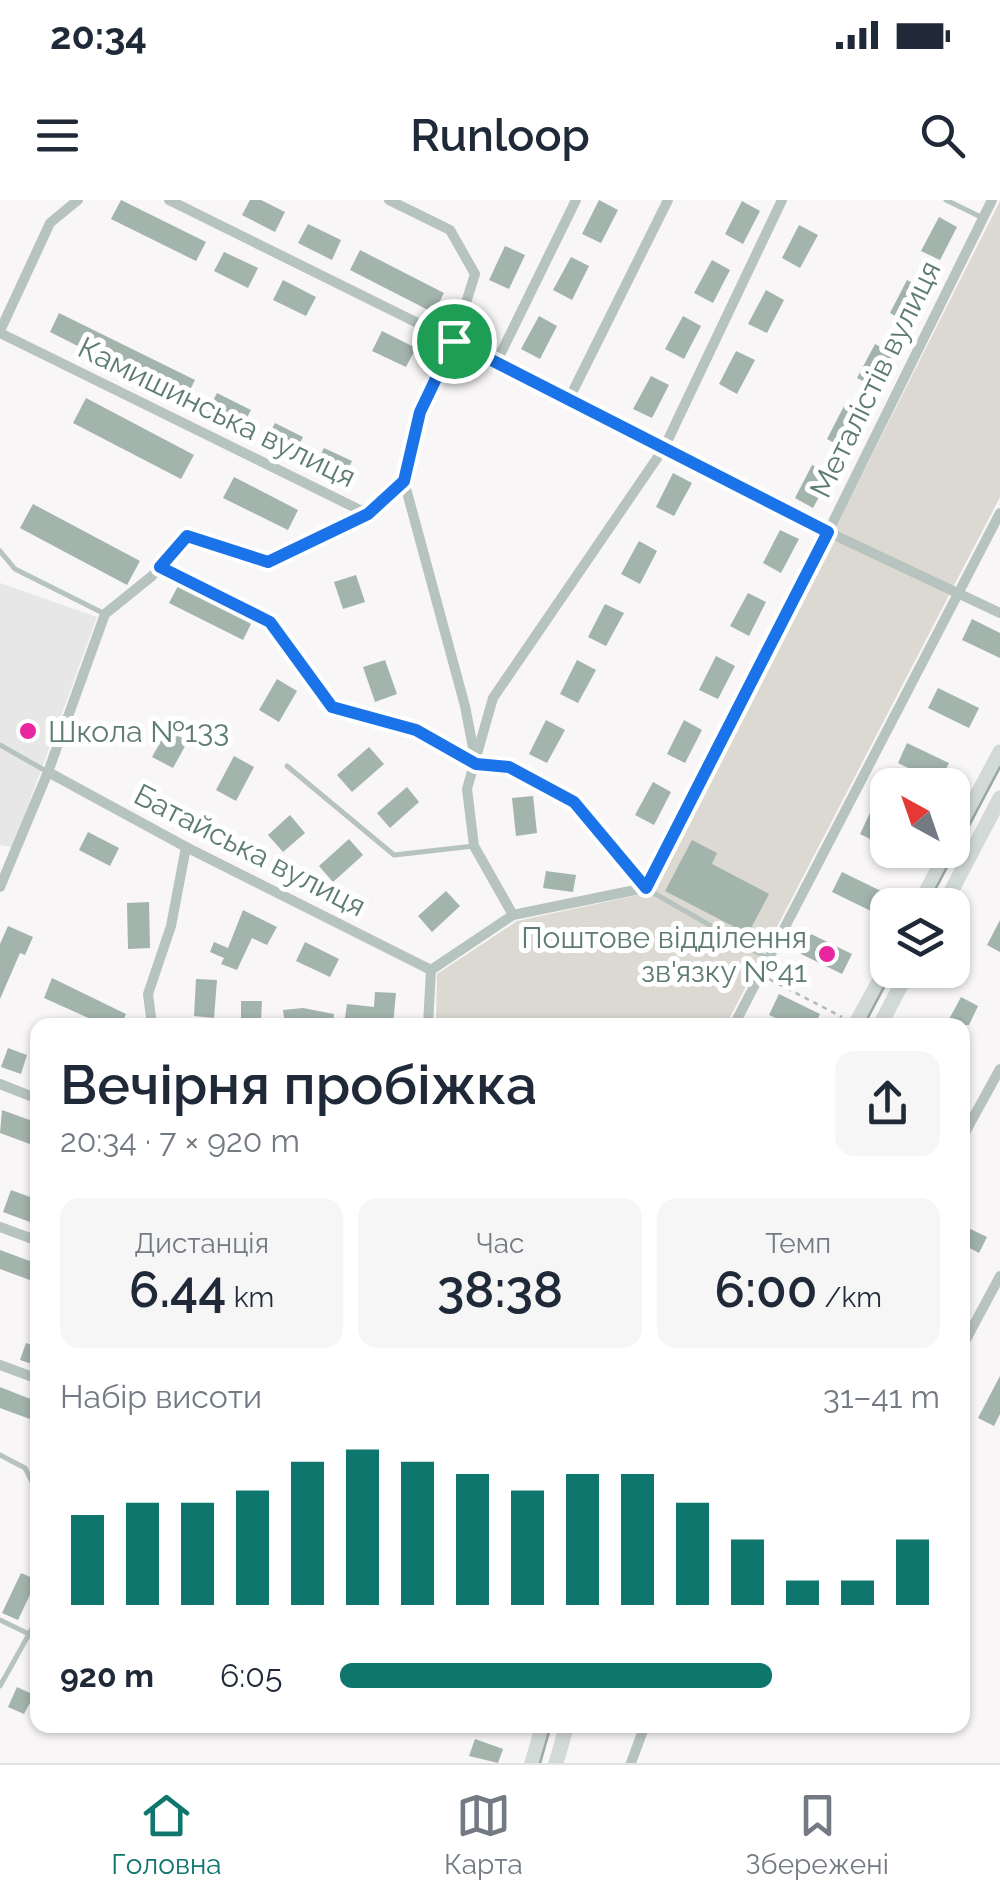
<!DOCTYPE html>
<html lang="uk">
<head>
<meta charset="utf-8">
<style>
	:root { --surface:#fff; --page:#f6f6f7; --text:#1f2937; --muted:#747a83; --line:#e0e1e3; --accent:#0f766e }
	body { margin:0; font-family:Raleway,sans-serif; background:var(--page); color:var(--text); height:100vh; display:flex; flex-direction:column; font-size:38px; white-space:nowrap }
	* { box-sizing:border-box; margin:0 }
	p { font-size:32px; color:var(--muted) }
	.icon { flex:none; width:55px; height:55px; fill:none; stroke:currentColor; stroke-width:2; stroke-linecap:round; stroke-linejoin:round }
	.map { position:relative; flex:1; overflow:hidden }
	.drawer { position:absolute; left:30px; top:818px; width:940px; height:715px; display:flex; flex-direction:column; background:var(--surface); border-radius:20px; box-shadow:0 2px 8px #0004 }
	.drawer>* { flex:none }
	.needle { width:65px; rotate:320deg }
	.fabs { position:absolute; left:870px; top:568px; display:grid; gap:20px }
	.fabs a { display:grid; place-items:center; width:100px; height:100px; border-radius:20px; background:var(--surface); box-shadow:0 2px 8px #0004; font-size:50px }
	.pin { position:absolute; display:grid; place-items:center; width:85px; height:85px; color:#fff; margin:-42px; border:5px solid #fff; border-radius:50%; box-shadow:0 2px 10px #0007 }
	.round { display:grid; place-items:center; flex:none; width:105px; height:105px; border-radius:20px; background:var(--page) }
	.head { display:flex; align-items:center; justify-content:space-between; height:170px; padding:0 30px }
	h1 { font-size:55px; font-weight:600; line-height:75px }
	.stats { display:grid; grid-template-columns:repeat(3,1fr); gap:15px; height:170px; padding:10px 30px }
	.stats div { display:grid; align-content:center; border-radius:20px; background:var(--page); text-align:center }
	.stats b { font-size:50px; font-weight:600 }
	.stats small { font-size:28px; font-weight:400 }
	.stats p { font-size:28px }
	.chart { height:280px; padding:20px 30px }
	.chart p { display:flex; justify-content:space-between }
	.chart svg { width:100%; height:180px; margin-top:10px; stroke:var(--accent); stroke-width:6 }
	ul { padding:0 30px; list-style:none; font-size:32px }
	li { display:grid; grid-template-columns:160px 120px 1fr; align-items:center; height:75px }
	li i { height:25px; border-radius:12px; background:var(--accent) }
	.status { display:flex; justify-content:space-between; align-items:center; height:70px; padding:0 50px; background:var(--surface); direction:ltr }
	.status svg { height:28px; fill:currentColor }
	header { display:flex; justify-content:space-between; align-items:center; height:130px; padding:0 30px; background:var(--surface); font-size:45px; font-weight:600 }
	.menu { display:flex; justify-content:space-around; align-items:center; height:140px; border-top:2px solid var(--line); background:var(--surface); font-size:28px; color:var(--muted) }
	.menu a { display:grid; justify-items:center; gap:5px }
	.menu .selected { color:var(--accent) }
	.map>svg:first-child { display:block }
	.built { fill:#e6e7e6 }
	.green { fill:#dcd9d2 }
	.building { fill:#a3b4ad }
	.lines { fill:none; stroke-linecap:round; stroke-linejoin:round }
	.path { stroke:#b3bcb8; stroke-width:2.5; stroke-dasharray:5 5; stroke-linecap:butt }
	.lane { stroke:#b7c3be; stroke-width:5 }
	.street { stroke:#b7c3be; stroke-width:10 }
	.secondary { stroke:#d2dad7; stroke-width:15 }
	.tram { stroke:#98a9a2; stroke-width:2.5 }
	.route-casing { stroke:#fff; stroke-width:20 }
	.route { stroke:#1a73e8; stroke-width:12 }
	.poi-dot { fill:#e826a0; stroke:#fff; stroke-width:4 }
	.labels { text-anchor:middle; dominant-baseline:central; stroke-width:10; stroke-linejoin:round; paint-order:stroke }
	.street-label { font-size:30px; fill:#5e7c70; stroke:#fff }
	.poi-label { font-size:30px; fill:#5e7c70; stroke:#fff; text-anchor:start }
</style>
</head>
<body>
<div class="status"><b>20:34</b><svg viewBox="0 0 49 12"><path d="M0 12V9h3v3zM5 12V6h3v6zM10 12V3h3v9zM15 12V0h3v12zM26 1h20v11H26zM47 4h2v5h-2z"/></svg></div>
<header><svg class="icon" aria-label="menu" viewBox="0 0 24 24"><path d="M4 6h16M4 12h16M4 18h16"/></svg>Runloop<svg class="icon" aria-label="search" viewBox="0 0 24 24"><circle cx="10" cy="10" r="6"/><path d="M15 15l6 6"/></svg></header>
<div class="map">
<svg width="1000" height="1563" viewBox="0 0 1000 1563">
	<rect width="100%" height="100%" fill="#f8f6f6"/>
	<!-- built -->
	<polygon class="built" points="0,383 97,417 13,647 0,645"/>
	<!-- green -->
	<polygon class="green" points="1000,1 1000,297 726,825 436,825 437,774 517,721 652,692"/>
	<!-- building -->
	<g class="building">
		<polygon points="121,0 206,42 196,61 111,19"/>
		<polygon points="250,0 261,0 285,12 275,32 242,15"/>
		<polygon points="599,0 618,10 601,43 582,34"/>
		<polygon points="742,1 760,11 743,44 725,34"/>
		<polygon points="939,17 957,27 940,60 921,51"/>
		<polygon points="308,24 341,40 332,60 298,43"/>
		<polygon points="799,25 818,35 800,68 782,58"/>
		<polygon points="505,46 525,55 509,89 489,80"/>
		<polygon points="360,50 444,93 434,113 350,70"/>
		<polygon points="224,52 258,68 248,88 214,71"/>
		<polygon points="571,57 589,66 572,100 553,90"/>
		<polygon points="712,60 730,70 713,103 694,93"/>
		<polygon points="283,80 316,97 306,116 273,100"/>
		<polygon points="907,80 926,90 908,123 890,113"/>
		<polygon points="766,90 784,100 767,133 748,124"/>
		<polygon points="59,113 195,180 185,200 50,132"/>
		<polygon points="539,116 557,126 540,159 521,149"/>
		<polygon points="683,116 701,126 684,159 665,149"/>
		<polygon points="382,131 416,148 406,167 372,151"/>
		<polygon points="875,144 893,154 875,187 857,178"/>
		<polygon points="736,151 755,160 737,194 719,184"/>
		<polygon points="651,176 669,185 652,218 633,209"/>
		<polygon points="217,193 251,210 241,229 207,212"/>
		<polygon points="86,198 194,255 181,279 73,223"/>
		<polygon points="844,206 863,216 845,249 827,239"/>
		<polygon points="275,223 303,237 293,256 265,242"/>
		<polygon points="324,248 352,261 342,281 314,267"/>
		<polygon points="812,265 831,275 813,308 795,298"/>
		<polygon points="673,273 692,283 674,316 656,307"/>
		<polygon points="234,277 298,310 288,330 223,298"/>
		<polygon points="33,304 140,361 127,385 20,328"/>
		<polygon points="780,330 799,339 781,373 763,363"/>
		<polygon points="639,341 657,351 640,384 621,374"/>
		<polygon points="356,375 365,402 343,409 334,382"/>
		<polygon points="178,386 252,422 243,440 169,403"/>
		<polygon points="748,393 766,402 749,436 730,426"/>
		<polygon points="605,404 624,413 606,446 588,437"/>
		<polygon points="972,419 1000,433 1000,458 962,440"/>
		<polygon points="716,456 735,466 718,499 699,490"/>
		<polygon points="385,460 397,494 375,502 363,467"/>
		<polygon points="577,460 596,470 578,503 560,494"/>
		<polygon points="277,479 297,491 279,522 259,510"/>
		<polygon points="938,488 979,508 969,528 928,508"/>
		<polygon points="546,520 565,530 547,563 529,554"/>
		<polygon points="684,520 702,530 685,563 667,554"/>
		<polygon points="167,530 188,541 173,568 152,557"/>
		<polygon points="907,543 949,563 939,583 898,563"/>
		<polygon points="369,547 384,564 352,592 337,575"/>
		<polygon points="234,556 254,567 236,601 216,590"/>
		<polygon points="653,582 671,592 654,625 635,615"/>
		<polygon points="407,587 419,602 390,628 377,613"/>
		<polygon points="533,596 537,633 516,636 512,598"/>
		<polygon points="870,613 888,622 888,648 860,634"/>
		<polygon points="290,615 305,633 283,652 268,635"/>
		<polygon points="88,632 119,648 110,666 79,650"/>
		<polygon points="349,639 363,655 333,682 319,666"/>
		<polygon points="692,640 717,653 712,664 769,694 748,734 665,691"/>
		<polygon points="546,671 576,675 573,692 543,688"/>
		<polygon points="842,672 883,692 873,712 832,692"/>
		<polygon points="446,691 460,706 432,732 418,716"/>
		<polygon points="149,702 150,748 128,749 127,703"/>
		<polygon points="243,710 277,727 267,745 252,738 237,770 221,764 224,758 210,752 214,742 228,748"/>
		<polygon points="1000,720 1000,752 987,745"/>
		<polygon points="8,726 33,737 25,755 20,753 0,799 0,744"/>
		<polygon points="811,734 852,754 842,774 801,754"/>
		<polygon points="305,742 339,759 330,777 296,761"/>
		<polygon points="52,778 126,814 121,825 104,825 44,798"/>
		<polygon points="196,779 217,780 214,818 194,816"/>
		<polygon points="375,792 396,793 393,825 344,825 347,804 374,807"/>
		<polygon points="779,794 820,814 815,825 790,825 769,815"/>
		<polygon points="961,797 978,806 969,825 946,825"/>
		<polygon points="241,801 262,801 261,821 241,821"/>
		<polygon points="303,808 334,814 333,825 285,825 283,810"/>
		<polygon points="8,848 27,855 21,874 1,867"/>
		<polygon points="2,910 38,923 38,947 0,933"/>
		<polygon points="11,990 38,1000 38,1025 3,1012"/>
		<polygon points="962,1025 987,1037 979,1053 962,1044"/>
		<polygon points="0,1050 38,1064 38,1083 0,1069"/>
		<polygon points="26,1143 38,1147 38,1166 20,1160"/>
		<polygon points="1000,1176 1000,1214 994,1226 978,1218"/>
		<polygon points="0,1187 38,1202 38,1222 0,1208"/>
		<polygon points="21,1373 37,1380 18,1420 2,1413"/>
		<polygon points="17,1487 34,1495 24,1514 8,1507"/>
		<polygon points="475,1539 503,1549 498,1563 469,1556"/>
	</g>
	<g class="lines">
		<!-- path -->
		<polyline class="path" points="769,779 842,817"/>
		<!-- lane -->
		<g class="lane">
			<polyline points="946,0 983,18"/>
			<polyline points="0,351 15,369 105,414"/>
			<polyline points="0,545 46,571"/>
			<polyline points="478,564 509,567 575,603 645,688 767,758"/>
			<polyline points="287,566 394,655 474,646"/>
			<polyline points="0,1255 25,1268 38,1293"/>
			<polyline points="0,1420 29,1434"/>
			<polyline points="0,1486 38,1418"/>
		</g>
		<!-- street -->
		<g class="street">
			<polyline points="169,0 454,141 828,332 1000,413"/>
			<polyline points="389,0 450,30 475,74 454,141 420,212 404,281 465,506 475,558"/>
			<polyline points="0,131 50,23 78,0"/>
			<polyline points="0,133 368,314 404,281"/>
			<polyline points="496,163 576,0"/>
			<polyline points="568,201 668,0"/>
			<polyline points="160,367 269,421 332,507 416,530 476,564"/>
			<polyline points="48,572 186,647 431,770"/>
			<polyline points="0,687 48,572 105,414 152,376 187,336 268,362 368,314"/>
			<polyline points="513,715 474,646 467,589 493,498 664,248 782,0"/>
			<polyline points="152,825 148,794 171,726 186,647"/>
			<polyline points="428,825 431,770 513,715 645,688 828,332 992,0"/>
			<polyline points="734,825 1000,313"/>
			<polyline points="0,884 38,899"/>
			<polyline points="962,938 1000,869"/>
			<polyline points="0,1027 38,1041"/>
			<polyline points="962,1147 1000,1076"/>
			<polyline points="0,1165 38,1179"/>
			<polyline points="631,1563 645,1525"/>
		</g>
		<!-- secondary -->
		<g class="secondary">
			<polyline points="952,642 1000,552"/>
			<polyline points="919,705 948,650"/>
			<polyline points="944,705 1000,598"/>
			<polyline points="855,825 888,765"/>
			<polyline points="880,825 909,770"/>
			<polyline points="532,1563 543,1525"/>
			<polyline points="556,1563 567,1525"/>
		</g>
		<!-- tram -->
		<g class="tram">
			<polyline points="927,705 1000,567"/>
			<polyline points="864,825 893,770"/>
			<polyline points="540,1563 551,1525"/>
		</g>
	</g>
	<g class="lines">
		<!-- route casing -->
		<g class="route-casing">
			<polygon id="route" points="454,141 828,332 646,688 574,602 509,567 476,564 416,530 332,507 270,422 160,367 187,336 268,362 368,314 404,281 420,212"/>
		</g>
		<!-- route -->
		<use href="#route" class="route"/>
	</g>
	<!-- markers -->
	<g class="poi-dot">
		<circle cx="28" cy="531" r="10"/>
		<circle cx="827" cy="754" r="10"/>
	</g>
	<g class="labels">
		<!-- street labels -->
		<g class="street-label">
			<text transform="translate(875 179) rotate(-64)">Металістів вулиця</text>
			<text transform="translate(217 212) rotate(26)">Камишинська вулиця</text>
			<text transform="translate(250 650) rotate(27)">Батайська вулиця</text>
		</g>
		<!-- poi labels -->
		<g class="poi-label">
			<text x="48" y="531">Школа №133</text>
			<text x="807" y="737" text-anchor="end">Поштове відділення<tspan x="807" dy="34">зв'язку №41</tspan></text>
		</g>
	</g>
</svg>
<div class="fabs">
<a><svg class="needle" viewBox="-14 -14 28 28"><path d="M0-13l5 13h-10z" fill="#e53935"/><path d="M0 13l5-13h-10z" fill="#747a83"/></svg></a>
<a><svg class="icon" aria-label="layers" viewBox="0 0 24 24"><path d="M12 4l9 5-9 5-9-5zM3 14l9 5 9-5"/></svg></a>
</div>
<div class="pin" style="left:454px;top:141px;background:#1e9e55"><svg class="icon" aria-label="arrive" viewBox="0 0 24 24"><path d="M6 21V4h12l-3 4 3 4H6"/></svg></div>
<section class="drawer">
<div class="head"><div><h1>Вечірня пробіжка</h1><p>20:34 · 7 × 920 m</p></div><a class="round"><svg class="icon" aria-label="share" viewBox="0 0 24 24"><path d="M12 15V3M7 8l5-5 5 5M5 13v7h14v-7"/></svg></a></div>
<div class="stats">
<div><p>Дистанція</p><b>6.44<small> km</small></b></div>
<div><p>Час</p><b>38:38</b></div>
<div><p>Темп</p><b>6:00<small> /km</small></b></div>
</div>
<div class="chart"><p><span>Набір висоти</span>31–41 m</p>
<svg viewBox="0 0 160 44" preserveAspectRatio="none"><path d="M5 44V22M15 44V19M25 44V19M35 44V16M45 44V9M55 44V6M65 44V9M75 44V12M85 44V16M95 44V12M105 44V12M115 44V19M125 44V28M135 44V38M145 44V38M155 44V28"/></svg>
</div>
<ul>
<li><b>920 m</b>6:05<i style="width:72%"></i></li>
</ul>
</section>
</div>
<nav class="menu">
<a class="selected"><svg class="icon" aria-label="home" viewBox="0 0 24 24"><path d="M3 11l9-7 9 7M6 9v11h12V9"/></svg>Головна</a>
<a><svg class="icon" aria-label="map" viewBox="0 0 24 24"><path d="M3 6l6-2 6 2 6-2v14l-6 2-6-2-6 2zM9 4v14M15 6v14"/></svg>Карта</a>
<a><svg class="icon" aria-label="saved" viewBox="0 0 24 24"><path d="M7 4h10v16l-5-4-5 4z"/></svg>Збережені</a>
</nav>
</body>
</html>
